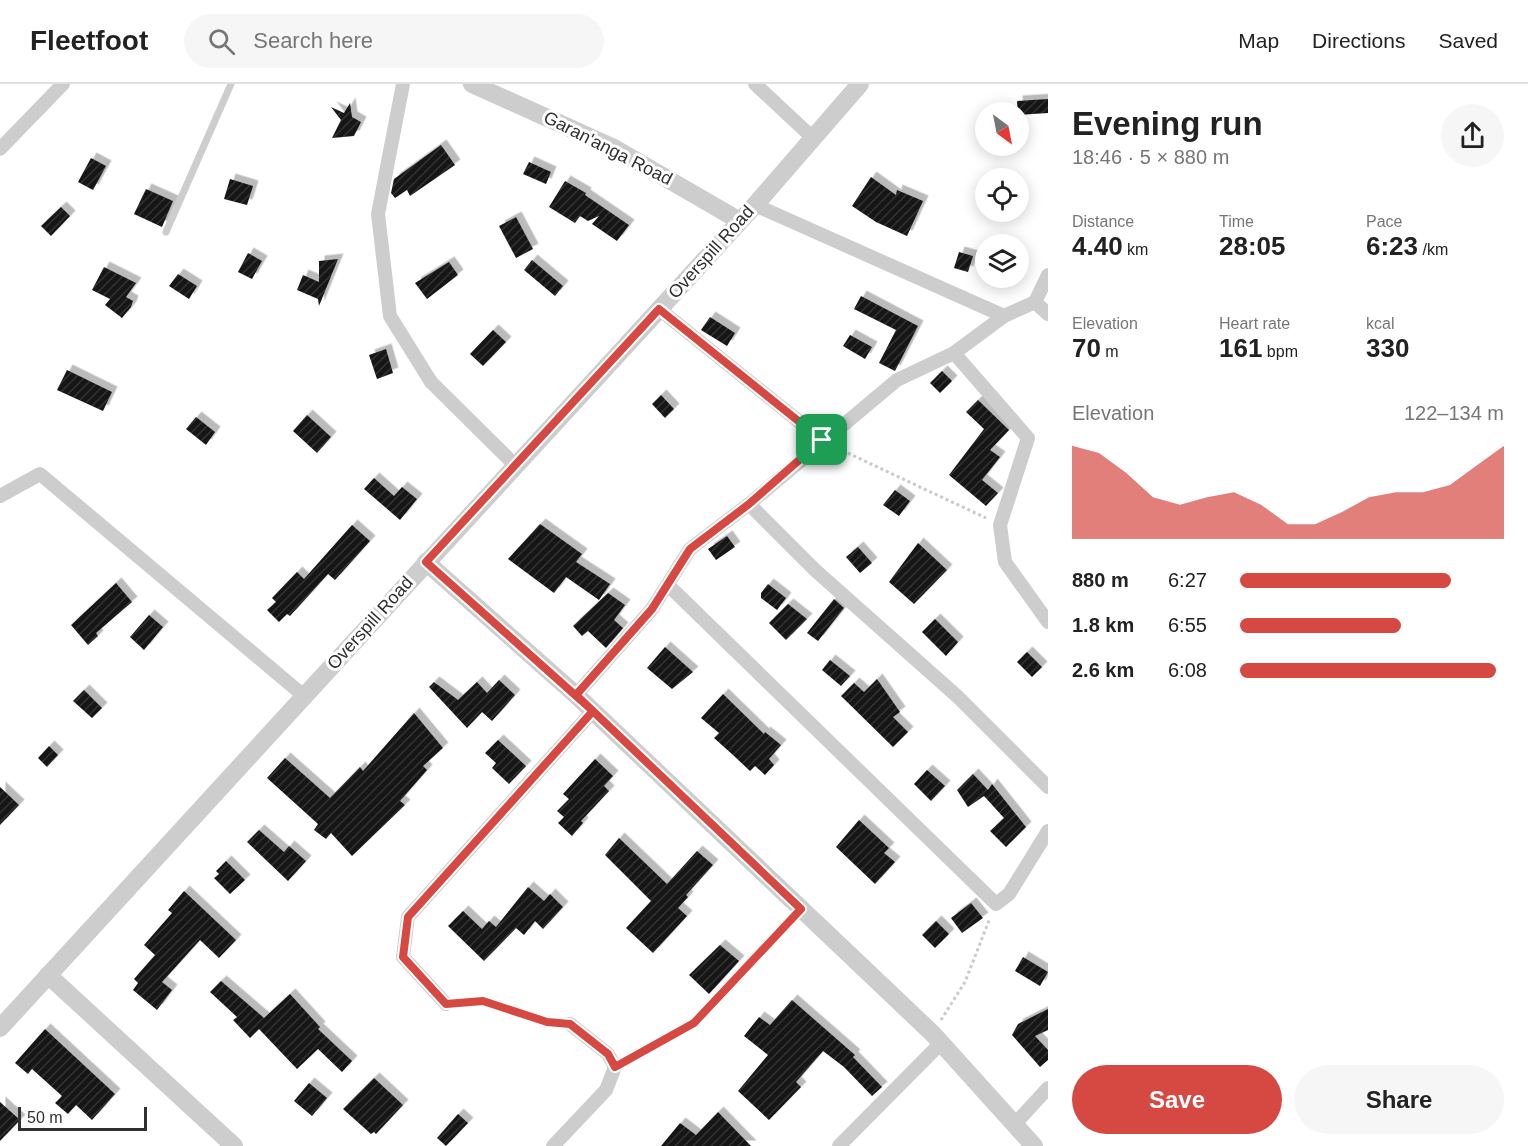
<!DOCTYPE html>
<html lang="en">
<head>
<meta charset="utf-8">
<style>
	:root { --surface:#fff; --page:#f6f6f6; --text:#222; --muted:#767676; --line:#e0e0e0; --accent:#d64943 }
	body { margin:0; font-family:Arial,sans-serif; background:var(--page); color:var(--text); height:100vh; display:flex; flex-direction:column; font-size:22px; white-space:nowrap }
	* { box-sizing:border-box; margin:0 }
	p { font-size:20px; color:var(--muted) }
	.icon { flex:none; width:33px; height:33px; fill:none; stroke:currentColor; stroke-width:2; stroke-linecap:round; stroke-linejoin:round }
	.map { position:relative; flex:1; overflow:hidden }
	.panel { display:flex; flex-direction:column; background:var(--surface); width:480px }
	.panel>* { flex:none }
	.needle { width:39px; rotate:148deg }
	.controls { position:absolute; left:975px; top:18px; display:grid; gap:12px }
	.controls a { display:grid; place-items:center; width:54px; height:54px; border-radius:50%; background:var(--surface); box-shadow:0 3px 15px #0003; font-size:30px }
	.scale { position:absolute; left:18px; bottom:15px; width:129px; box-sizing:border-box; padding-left:6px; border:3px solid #303030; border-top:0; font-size:16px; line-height:21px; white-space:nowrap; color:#303030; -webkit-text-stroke:4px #fff; paint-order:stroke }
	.pin { position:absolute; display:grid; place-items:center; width:51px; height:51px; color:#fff; margin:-26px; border-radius:12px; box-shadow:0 3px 9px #0006 }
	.round { display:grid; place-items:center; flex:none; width:63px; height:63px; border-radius:32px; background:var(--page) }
	.summary { display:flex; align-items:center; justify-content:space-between; height:102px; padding:0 24px }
	h1 { font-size:33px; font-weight:700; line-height:45px }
	.figures { display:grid; grid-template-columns:repeat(3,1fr); gap:9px; height:102px; padding:6px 24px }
	.figures div { display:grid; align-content:center }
	.figures b { font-size:26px; font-weight:700 }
	.figures small { font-size:16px; font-weight:400 }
	.figures p { font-size:16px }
	.chart { height:168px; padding:12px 24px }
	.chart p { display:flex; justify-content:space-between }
	.chart svg { width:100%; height:108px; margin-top:6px; fill:var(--accent); opacity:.7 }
	.cta { display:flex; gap:12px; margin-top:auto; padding:12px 24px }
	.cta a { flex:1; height:69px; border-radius:36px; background:var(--accent); color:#fff; font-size:24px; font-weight:700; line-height:69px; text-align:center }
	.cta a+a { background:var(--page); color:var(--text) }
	ul { padding:0 24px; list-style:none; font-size:20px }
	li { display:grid; grid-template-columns:96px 72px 1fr; align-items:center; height:45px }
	li i { height:15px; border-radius:8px; background:var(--accent) }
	header { display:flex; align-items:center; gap:36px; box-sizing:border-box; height:84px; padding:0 30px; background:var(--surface); border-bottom:2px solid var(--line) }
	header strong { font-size:28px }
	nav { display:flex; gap:33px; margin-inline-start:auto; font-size:21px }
	.search { width:420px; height:54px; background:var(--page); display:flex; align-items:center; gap:15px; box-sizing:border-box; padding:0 21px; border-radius:33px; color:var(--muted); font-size:22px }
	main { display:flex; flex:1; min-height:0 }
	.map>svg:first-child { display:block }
	.building { fill:url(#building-hatch); filter:url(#shadow) }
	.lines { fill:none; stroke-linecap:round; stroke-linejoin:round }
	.path { stroke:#cacaca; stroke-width:3; stroke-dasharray:3 3; stroke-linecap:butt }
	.service { stroke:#cdcdcd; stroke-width:7 }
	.minor { stroke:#cdcdcd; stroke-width:14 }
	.tertiary { stroke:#cdcdcd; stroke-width:18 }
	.route-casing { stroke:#fff; stroke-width:12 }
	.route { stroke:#d64943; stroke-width:8 }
	.labels { text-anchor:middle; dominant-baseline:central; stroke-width:6; stroke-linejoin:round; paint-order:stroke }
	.street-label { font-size:18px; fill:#303030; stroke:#fff }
</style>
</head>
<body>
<header>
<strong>Fleetfoot</strong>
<div class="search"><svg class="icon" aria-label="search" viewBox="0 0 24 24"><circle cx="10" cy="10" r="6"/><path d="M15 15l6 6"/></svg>Search here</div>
<nav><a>Map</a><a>Directions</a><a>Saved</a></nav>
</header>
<main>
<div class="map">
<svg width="1048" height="1062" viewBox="0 0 1048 1062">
	<defs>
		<pattern id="building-hatch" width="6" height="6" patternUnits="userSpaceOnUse" patternTransform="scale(1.5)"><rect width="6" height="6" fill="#171717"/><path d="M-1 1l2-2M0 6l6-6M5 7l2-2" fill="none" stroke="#303030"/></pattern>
		<filter id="shadow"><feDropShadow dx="5.5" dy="-5.5" stdDeviation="0" flood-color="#0004"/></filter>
	</defs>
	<rect width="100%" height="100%" fill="#fff"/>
	<!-- building -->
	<g class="building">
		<polygon points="1048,15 1048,29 1018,31 1017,17"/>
		<polygon points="350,19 352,33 361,38 354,52 332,54 341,36 331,23 344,29"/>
		<polygon points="441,61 455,81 410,112 407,106 395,114 391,109 394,95"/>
		<polygon points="91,74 106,82 93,106 78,98"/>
		<polygon points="529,78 551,88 546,100 523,90"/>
		<polygon points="871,93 896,111 897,106 923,117 907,152 876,138 852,122"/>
		<polygon points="230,95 253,102 247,121 224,115"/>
		<polygon points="565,97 586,109 585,111 629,141 617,157 592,140 599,132 588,137 580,132 575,139 549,123"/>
		<polygon points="146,105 173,117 162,143 134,130"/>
		<polygon points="61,123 70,132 51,152 41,142"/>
		<polygon points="516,133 533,165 516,174 499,142"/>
		<polygon points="959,168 973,172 968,188 954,184"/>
		<polygon points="248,169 262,177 252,195 238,188"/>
		<polygon points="338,175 319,222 318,215 297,206 303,191 319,198 319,177"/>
		<polygon points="532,176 563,202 555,212 524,186"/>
		<polygon points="449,178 458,191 427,215 415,199"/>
		<polygon points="104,183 136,199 126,213 133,217 131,223 122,234 105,221 110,215 92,206"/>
		<polygon points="178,190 197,202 189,215 169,202"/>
		<polygon points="861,212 918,242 895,287 879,279 896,246 854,225"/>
		<polygon points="710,233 735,249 727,262 701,246"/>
		<polygon points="493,246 506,258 483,282 470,270"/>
		<polygon points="850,251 872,263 865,275 843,262"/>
		<polygon points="386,265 393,289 377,295 369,271"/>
		<polygon points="67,286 112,308 103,327 57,306"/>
		<polygon points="942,287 952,297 940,309 930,299"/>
		<polygon points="661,311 674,325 665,334 652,320"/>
		<polygon points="978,316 1009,346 990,366 1000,373 982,396 998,409 986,422 949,391 984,345 966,328"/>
		<polygon points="307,331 331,353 317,369 293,347"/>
		<polygon points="196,333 215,348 206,361 186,345"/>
		<polygon points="374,394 394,412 402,403 417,415 400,436 364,405"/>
		<polygon points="895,406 910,417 899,432 883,421"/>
		<polygon points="540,440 582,470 576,478 610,500 599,516 566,493 554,509 508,475"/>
		<polygon points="352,441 370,457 335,496 328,490 290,532 287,530 279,538 267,526 276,518 272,514 297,488 304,495"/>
		<polygon points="727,452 735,463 716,476 708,465"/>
		<polygon points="918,459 947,486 914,520 889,498"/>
		<polygon points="858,463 872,479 860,489 846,473"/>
		<polygon points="116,499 132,518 96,549 98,552 88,561 71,541"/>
		<polygon points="768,500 786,514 777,526 761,514 761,509"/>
		<polygon points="608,509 625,521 614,536 623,544 606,564 588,547 582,552 573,542"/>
		<polygon points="834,515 844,524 818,557 807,549"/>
		<polygon points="788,520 807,535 786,556 769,539"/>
		<polygon points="149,531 163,543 144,566 130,553"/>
		<polygon points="935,535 958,558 946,572 922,548"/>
		<polygon points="665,563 693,588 672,605 647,584"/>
		<polygon points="1027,568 1042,583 1032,593 1017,578"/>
		<polygon points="830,576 850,592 841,602 822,586"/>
		<polygon points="877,595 900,628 893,633 908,648 893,663 841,612 854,599 864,608"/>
		<polygon points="499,596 515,611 492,637 482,628 467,644 429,603 434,598 458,616 477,598 487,609"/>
		<polygon points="84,606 102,624 92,634 73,617"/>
		<polygon points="723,610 764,650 765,648 781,661 769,675 774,681 765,691 755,682 750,687 733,671 714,654 719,649 701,634"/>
		<polygon points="414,629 443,664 423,682 427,686 400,717 405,721 352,772 331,749 326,755 314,746 318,740 267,694 285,674 330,714 360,683 363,687"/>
		<polygon points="498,656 526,682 509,700 492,684 496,679 485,669"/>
		<polygon points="49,662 58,671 47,683 38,674"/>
		<polygon points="595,675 613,692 604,702 609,707 581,737 583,739 572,752 558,739 564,733 557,727 569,715 563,710"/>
		<polygon points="927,686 945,702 931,717 914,700"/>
		<polygon points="973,690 988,706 992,700 1026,743 1006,763 990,747 1004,734 984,712 968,723 957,706"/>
		<polygon points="0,703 19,721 0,741"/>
		<polygon points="859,736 889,764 884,769 895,778 875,800 836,763"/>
		<polygon points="259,746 284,768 289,762 306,777 288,797 247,758"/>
		<polygon points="619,754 667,800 697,767 713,781 686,811 688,813 678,824 687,832 653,869 626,844 651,817 605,771"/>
		<polygon points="226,777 245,796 230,810 214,794 219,790 216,787"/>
		<polygon points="528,803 544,817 550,810 563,823 543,845 535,837 524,851 516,844 484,877 448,842 463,827 482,845 489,837 496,843"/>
		<polygon points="184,807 236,856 219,874 200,856 162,898 172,906 157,926 133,906 138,899 134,895 155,871 144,861 172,829 168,826"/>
		<polygon points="971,819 983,834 962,849 951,834"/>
		<polygon points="936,837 949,850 935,864 922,851"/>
		<polygon points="720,861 739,877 709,910 689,891"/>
		<polygon points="1023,873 1048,888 1040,902 1015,887"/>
		<polygon points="221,897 264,934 290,910 320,943 318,945 352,977 342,988 318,965 297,985 259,945 250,954 233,936 237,933 210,908"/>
		<polygon points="792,916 855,971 853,973 882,1003 872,1012 844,983 823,967 796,998 801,1003 769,1036 738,1007 768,971 744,952 759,933 770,941"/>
		<polygon points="1048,925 1048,946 1035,952 1048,966 1048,976 1040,983 1012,951 1018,940"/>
		<polygon points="45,945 115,1010 92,1036 76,1021 68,1030 55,1019 62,1012 32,985 28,990 15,979"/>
		<polygon points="374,994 403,1021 376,1050 374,1048 371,1050 343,1025"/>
		<polygon points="309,999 327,1014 312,1032 294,1017"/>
		<polygon points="0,1018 20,1036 0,1057"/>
		<polygon points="718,1028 751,1062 661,1062 680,1039 696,1051"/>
		<polygon points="458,1030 468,1039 446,1062 437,1054"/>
	</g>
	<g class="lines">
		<!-- path -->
		<g class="path">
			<polyline points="837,364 986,434"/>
			<polyline points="460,919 483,917 555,939"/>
			<polyline points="941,936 965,898 990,834"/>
			<polyline points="627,977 694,940 791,836"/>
		</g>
		<!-- service -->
		<polyline class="service" points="166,148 231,0"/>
		<!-- minor -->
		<g class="minor">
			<polyline points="403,0 378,130 390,232 431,298 516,382"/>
			<polyline points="755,0 814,55"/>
			<polyline points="0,65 63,0"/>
			<polyline points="755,121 1004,232 1035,218"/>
			<polyline points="1048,191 1035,218 1048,230"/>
			<polyline points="659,225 822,356"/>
			<polyline points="954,269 1028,354 1000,441 1005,478 1048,538"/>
			<polyline points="0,412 40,390 304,612"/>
			<polyline points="749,420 815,486 958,613 1048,703"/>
			<polyline points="668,501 996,820 1009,810 1048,747"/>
			<polyline points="576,611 652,525 690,465 749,420 897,296 954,269 1004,232"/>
			<polyline points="446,920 403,873 408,833 593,627"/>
			<polyline points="1015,1040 1048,1004"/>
			<polyline points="553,1062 606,1006 615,983 608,970 570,940"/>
			<polyline points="839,1062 941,959"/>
		</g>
		<!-- tertiary -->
		<g class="tertiary">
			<polyline points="472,0 614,64 740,137"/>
			<polyline points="426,478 576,611 933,950 1034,1062"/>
			<polyline points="48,891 234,1062"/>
			<polyline points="0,944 755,121 860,0"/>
		</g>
	</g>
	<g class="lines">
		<!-- route casing -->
		<g class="route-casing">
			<polyline id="route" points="822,356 749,420 690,465 652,525 576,611 801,825 694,939 615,983 608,970 570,940 547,938 483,917 446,920 403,873 408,833 593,627 426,478 659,225 822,356"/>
		</g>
		<!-- route -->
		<use href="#route" class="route"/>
	</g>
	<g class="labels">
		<!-- street labels -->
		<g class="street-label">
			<text transform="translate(608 64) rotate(27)">Garan'anga Road</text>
			<text transform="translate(711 168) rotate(-48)">Overspill Road</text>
			<text transform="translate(370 539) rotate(-48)">Overspill Road</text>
		</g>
	</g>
</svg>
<div class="controls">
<a><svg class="needle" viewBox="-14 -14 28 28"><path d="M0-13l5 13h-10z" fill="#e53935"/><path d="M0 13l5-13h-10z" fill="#767676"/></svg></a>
<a><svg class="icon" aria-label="locate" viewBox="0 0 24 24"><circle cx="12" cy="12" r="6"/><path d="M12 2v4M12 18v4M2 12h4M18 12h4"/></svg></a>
<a><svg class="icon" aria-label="layers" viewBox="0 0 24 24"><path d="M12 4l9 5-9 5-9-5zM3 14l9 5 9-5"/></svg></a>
</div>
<div class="scale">50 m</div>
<div class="pin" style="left:822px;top:356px;background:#1e9e55"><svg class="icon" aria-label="arrive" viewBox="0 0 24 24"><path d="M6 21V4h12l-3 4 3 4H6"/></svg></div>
</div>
<section class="panel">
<div class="summary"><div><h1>Evening run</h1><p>18:46 · 5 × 880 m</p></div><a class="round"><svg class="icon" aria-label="share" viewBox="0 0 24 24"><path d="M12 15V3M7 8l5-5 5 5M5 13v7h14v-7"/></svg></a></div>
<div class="figures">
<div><p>Distance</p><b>4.40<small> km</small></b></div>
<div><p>Time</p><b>28:05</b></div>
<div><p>Pace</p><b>6:23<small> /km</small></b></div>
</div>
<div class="figures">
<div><p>Elevation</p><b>70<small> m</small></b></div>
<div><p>Heart rate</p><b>161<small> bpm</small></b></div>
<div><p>kcal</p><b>330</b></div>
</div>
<div class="chart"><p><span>Elevation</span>122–134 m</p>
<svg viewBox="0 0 160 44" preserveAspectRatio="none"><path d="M0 44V6L10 9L20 17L30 27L40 30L50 27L60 25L70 30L80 38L90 38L100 33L110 27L120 25L130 25L140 22L150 14L160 6V44z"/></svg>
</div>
<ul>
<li><b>880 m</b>6:27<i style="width:80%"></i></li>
<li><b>1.8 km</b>6:55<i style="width:61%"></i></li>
<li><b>2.6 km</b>6:08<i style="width:97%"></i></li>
</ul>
<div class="cta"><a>Save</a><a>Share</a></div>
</section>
</main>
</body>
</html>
